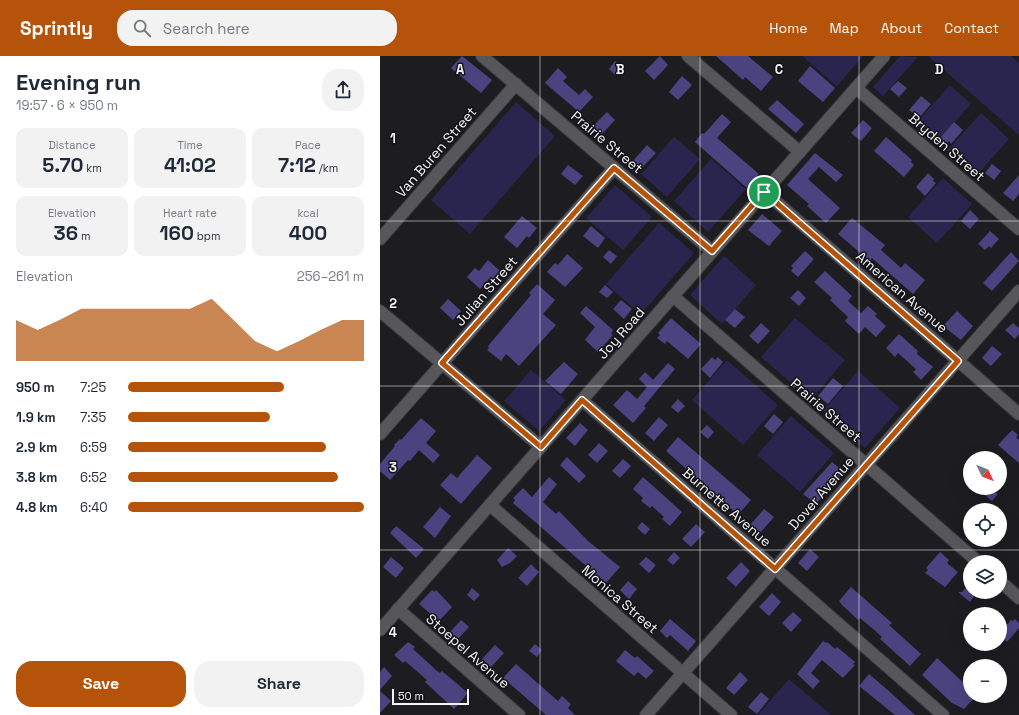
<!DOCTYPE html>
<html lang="en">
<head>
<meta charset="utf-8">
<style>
	:root { --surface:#fff; --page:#f2f2f3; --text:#1f2937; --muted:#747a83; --accent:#b45309 }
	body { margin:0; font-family:"Space Grotesk",sans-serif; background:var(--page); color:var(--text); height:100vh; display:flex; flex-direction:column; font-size:15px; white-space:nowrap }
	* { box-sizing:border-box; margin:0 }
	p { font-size:13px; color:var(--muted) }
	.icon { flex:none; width:22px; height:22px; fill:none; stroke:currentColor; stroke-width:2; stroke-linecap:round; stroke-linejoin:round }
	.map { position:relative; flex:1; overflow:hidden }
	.drawer { display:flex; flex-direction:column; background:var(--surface); width:380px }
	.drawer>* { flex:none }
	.needle { width:26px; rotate:133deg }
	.fabs { position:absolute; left:583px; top:395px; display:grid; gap:8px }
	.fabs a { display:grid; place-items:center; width:44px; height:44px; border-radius:50%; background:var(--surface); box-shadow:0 4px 16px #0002; font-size:20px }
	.scale { position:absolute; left:12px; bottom:10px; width:77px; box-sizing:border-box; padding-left:4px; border:2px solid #f4f3f7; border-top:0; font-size:11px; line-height:14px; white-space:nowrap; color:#f4f3f7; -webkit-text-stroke:3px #131317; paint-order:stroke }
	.pin { position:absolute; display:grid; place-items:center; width:34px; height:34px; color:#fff; margin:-17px; border:2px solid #fff; border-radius:50%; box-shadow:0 1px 4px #0007 }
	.round { display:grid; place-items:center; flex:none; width:42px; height:42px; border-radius:16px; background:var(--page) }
	.summary { display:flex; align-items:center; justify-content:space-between; height:68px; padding:0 16px }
	h1 { font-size:22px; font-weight:700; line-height:30px }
	.figures { display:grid; grid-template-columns:repeat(3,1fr); gap:6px; height:68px; padding:4px 16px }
	.figures div { display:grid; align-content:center; border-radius:10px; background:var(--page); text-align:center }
	.figures b { font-size:20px; font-weight:700 }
	.figures small { font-size:11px; font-weight:400 }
	.figures p { font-size:11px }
	.chart { height:112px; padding:8px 16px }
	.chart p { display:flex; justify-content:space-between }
	.chart svg { width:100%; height:72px; margin-top:4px; fill:var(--accent); opacity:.7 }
	.cta { display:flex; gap:8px; margin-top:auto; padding:8px 16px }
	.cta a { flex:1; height:46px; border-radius:16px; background:var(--accent); color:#fff; font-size:16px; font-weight:700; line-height:46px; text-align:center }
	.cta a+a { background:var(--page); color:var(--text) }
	ul { padding:0 16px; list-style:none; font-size:13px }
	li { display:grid; grid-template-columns:64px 48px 1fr; align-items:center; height:30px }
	li i { height:10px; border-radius:5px; background:var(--accent) }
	header { display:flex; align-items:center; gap:24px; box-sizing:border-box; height:56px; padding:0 20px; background:var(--accent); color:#fff }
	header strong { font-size:19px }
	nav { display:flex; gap:22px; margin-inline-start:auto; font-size:14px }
	.search { width:280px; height:36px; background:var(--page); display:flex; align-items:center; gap:10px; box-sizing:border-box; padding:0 14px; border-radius:16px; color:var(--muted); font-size:15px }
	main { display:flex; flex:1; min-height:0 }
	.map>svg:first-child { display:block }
	.green { fill:#2a254e }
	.building { fill:#4a4380 }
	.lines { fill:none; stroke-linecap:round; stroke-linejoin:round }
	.street-casing { stroke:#363639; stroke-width:14 }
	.secondary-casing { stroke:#363639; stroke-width:14 }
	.street { stroke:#56565b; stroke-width:12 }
	.secondary { stroke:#56565b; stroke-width:12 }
	.route-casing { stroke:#fff; stroke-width:8 }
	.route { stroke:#b45309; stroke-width:5 }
	.grid { fill:none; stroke:#f4f3f7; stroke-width:1; stroke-opacity:0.55 }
	.labels { text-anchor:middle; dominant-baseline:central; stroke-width:3; stroke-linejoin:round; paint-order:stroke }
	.street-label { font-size:14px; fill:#f4f3f7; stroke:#131317 }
	.grid-label { font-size:13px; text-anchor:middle; font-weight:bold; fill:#f4f3f7; stroke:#131317; stroke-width:3; stroke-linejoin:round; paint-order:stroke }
</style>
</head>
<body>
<header>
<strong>Sprintly</strong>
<div class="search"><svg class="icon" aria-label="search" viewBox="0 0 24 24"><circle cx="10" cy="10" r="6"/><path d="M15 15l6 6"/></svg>Search here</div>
<nav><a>Home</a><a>Map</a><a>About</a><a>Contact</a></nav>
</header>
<main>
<section class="drawer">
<div class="summary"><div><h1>Evening run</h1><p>19:57 · 6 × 950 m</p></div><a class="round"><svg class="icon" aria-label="share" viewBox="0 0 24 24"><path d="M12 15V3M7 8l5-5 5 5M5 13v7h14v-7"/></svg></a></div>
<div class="figures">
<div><p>Distance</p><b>5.70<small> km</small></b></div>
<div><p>Time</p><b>41:02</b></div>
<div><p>Pace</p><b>7:12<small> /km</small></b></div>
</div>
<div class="figures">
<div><p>Elevation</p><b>36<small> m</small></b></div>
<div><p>Heart rate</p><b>160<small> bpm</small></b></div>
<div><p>kcal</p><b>400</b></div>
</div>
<div class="chart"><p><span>Elevation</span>256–261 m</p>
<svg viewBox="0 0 160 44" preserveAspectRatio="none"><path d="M0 44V19L10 25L20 19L30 12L40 12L50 12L60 12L70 12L80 12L90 6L100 19L110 32L120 38L130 32L140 25L150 19L160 19V44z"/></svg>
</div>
<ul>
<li><b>950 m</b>7:25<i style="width:66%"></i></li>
<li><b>1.9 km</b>7:35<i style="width:60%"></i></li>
<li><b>2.9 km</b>6:59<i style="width:84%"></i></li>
<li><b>3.8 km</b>6:52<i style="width:89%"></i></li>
<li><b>4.8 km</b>6:40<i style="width:100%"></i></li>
</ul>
<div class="cta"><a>Save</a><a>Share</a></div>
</section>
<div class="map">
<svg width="639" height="659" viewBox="0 0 639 659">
	<rect width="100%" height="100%" fill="#1d1c21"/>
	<!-- green -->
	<g class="green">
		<polygon points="422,0 483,0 457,30"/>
		<polygon points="520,0 538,1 503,40 493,31"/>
		<polygon points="548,0 631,0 639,7 639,79"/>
		<polygon points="570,29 591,48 557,86 536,67"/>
		<polygon points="136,46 175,80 90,178 51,144"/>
		<polygon points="601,57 629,83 596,120 567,95"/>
		<polygon points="294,81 320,103 287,141 261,118"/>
		<polygon points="331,103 366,133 328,176 294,145"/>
		<polygon points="563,122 592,148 557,187 528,161"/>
		<polygon points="235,129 272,161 243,194 206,162"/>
		<polygon points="279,167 314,197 261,258 226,228"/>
		<polygon points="344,200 376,229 342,268 310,239"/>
		<polygon points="415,262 465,304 431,344 381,301"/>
		<polygon points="347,304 398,349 363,389 312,344"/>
		<polygon points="151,314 186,344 159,375 124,345"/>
		<polygon points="478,315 520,352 485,392 443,355"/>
		<polygon points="411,360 454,397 420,436 377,399"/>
		<polygon points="409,623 451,659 378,659"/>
	</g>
	<!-- building -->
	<g class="building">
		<polygon points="82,0 112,24 101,37 71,12"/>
		<polygon points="280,0 288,9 274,24 265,15"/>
		<polygon points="336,0 368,0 393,21 381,35 365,21 363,24"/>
		<polygon points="235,5 242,11 235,19 229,13"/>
		<polygon points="430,10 455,32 443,46 418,25"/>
		<polygon points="178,12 187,21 183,25 199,39 205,33 213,41 199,56 165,27"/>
		<polygon points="302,20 312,29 298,44 289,36"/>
		<polygon points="518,25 527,32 519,41 510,33"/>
		<polygon points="541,40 551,48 539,62 529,54"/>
		<polygon points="397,44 424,68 416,77 388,53"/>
		<polygon points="227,56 235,64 222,78 213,70"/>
		<polygon points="342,58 351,66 337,82 379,118 367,132 315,86 322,77 324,78"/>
		<polygon points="483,64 492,72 481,85 471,77"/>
		<polygon points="574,66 583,74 571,88 569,85 566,88 560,82"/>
		<polygon points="506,81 532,104 531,106 534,109 524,121 494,95"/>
		<polygon points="267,89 276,97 261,113 253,105"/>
		<polygon points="435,97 463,119 456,126 439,111 428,123 460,152 446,167 427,150 429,148 407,129"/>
		<polygon points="612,108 621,115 614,124 605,117"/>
		<polygon points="188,109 203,120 195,129 181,118"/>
		<polygon points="548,117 554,123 553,125 556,127 545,140 536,131"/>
		<polygon points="639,119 639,138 633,145 623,137"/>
		<polygon points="590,154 599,163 590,173 581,165"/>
		<polygon points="382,158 402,175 389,190 368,174"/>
		<polygon points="142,160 157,172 149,182 147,180 137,192 124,181"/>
		<polygon points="472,162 505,189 501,194 521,212 525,207 545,224 533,238 492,202 490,205 458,178"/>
		<polygon points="211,170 225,182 218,192 203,180"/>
		<polygon points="610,175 619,183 611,192 609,190 605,194 598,188"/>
		<polygon points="229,194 237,200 231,208 223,201"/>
		<polygon points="425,195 434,203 418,221 411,215 413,212 411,210"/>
		<polygon points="631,196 639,205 612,235 603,227"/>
		<polygon points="187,198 203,212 185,231 167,216 175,207 178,209"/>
		<polygon points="108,204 120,215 112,224 110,222 100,233 87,221 95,212 99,215"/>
		<polygon points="445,215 472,240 468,245 481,257 488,250 497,258 495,260 506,270 496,281 485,271 479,278 465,265 468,261 450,244 452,242 434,226"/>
		<polygon points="157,228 175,244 163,258 176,269 139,310 126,298 121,305 107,294 109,292 108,290 151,239 149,237"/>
		<polygon points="225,229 233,236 227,242 219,236"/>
		<polygon points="418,234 426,242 419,250 410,242"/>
		<polygon points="68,243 81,255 73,264 60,252"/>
		<polygon points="241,244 252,253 244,263 233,253"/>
		<polygon points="206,250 233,274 231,278 233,279 218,296 205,284 215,271 200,257"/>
		<polygon points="355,253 365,261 355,272 345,264"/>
		<polygon points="577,255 593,270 581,284 563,270"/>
		<polygon points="291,262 321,288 308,303 287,285 285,288 277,282 280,279 278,277"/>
		<polygon points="381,267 390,275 378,288 369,280"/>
		<polygon points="633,267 639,272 639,278 635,283 625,274"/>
		<polygon points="519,278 538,295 537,298 553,311 541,324 533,316 536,313 518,297 515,301 506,292"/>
		<polygon points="612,290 622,298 611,310 602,302"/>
		<polygon points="332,301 335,304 338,301 343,306 330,322 321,313"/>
		<polygon points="184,306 198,318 181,338 165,325"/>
		<polygon points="288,307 295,313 264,350 266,352 253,367 233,349 247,334 257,343 267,331 259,323 265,316 273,324"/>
		<polygon points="453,322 463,330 448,348 438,340"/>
		<polygon points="298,343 305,350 298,357 291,351"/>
		<polygon points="394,358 403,366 393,378 384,370"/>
		<polygon points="279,361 288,369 274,385 265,377"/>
		<polygon points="41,362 56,375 46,387 60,399 53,407 39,394 30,405 28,404 10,424 0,415 0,408 15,390 14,389 20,383 21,384"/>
		<polygon points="200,367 208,374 195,390 186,382"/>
		<polygon points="327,369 334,376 328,383 320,376"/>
		<polygon points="632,374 638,379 636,381 639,384 639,407 618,389"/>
		<polygon points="298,381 371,444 358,459 286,395"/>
		<polygon points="219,387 228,395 217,407 208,399"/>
		<polygon points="97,399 112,412 81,448 60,429 71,417 77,422"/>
		<polygon points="187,401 206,420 199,427 180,409"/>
		<polygon points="243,403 251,410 240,422 232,415"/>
		<polygon points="452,406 464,416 436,448 423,438"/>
		<polygon points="169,421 177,428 163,446 176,458 179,455 208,485 240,511 226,527 133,447 135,444 133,442 143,432 152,441"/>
		<polygon points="263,421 302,456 290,470 282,463 284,461 272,450 270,452 261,445 263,442 253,433"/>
		<polygon points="609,432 618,438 612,445 604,438"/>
		<polygon points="60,451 71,460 55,482 43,471"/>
		<polygon points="384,453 394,461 380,477 370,469"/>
		<polygon points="262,466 270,473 265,479 257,472"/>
		<polygon points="316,468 325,476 311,491 302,483"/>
		<polygon points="16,470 44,493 36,502 10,477"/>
		<polygon points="128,492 137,500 130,507 122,511 117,504"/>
		<polygon points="430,493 439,501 427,515 418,507"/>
		<polygon points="294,496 300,502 293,509 287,504"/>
		<polygon points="560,496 569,504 567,507 578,516 565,531 545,517 548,514 546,512"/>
		<polygon points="11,501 24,512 16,522 3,511"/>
		<polygon points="266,501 276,509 269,517 259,508"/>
		<polygon points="361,506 370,515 356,531 346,522"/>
		<polygon points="151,508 159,516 147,530 138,522"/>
		<polygon points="248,525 257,533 249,543 240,534"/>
		<polygon points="590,527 590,536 597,536 590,546 578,536 582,536"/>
		<polygon points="471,531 512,567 509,569 541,598 530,610 500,583 502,581 492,572 480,562 478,564 462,549 459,545"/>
		<polygon points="92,532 100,539 94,545 87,539"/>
		<polygon points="52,534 55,536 56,534 72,551 59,565 39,548"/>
		<polygon points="392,537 401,546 389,560 379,551"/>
		<polygon points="413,556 422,564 411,576 402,567"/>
		<polygon points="290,563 316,585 308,595 290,579 287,582 280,575"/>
		<polygon points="635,563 639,567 639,572 627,586 620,579 620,577 631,564 633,565"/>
		<polygon points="81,564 89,571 78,583 70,576"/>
		<polygon points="443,585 446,587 447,586 455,593 457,591 475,606 473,608 475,609 463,622 442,604 431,617 440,625 433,633 417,618"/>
		<polygon points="28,586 35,591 33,593 56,614 60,617 62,615 88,637 74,653 45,626 47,624 25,605 23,607 14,599"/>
		<polygon points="155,588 162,594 157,601 149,595"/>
		<polygon points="115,589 124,597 111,611 102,603"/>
		<polygon points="245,594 255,602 257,600 274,615 266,623 258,616 254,620 236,605"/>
		<polygon points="557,602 587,630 586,631 590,635 590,640 596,640 584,653 572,647 542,619"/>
		<polygon points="136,608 178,645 182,640 191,648 188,652 195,659 166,659 123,622"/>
		<polygon points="4,611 12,620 0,634 0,616"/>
		<polygon points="360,616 368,624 354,639 346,632"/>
		<polygon points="489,618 510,636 535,659 515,659 479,630"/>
		<polygon points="0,635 11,645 0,657"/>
		<polygon points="381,636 389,643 377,658 368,651"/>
	</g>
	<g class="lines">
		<!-- street casing -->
		<g class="street-casing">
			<g id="street">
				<polyline points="102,0 332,195"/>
				<polyline points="308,0 420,96"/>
				<polyline points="476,32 639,173"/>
				<polyline points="385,136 639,358"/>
				<polyline points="0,183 136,28"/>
				<polyline points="293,240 598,506"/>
				<polyline points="0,255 161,391"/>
				<polyline points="202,344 563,659"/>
				<polyline points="0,378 234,112"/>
				<polyline points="110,449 351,659"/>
				<polyline points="620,525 639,542"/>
				<polyline points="18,553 139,659"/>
				<polyline points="266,659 639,235"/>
			</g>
		</g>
		<!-- secondary casing -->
		<g class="secondary-casing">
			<polyline id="secondary" points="0,574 504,0"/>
		</g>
		<!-- street -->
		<use href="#street" class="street"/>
		<!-- secondary -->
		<use href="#secondary" class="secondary"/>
	</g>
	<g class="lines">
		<!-- route casing -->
		<g class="route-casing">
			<polygon id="route" points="234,112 332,195 384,136 578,305 395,513 202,344 161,391 62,307"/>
		</g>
		<!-- route -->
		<use href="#route" class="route"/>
	</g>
	<!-- grid -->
	<path class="grid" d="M 160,0 L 160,659M 320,0 L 320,659M 479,0 L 479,659M 0,165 L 639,165M 0,330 L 639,330M 0,494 L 639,494"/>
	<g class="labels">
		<!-- street labels -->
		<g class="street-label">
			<text transform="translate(227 86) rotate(40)">Prairie Street</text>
			<text transform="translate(567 91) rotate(41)">Bryden Street</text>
			<text transform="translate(56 96) rotate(-49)">Van Buren Street</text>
			<text transform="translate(106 235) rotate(-49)">Julian Street</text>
			<text transform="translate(522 236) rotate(41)">American Avenue</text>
			<text transform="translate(241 277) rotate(-49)">Joy Road</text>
			<text transform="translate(446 354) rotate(41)">Prairie Street</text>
			<text transform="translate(441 437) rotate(-49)">Dover Avenue</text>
			<text transform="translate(347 451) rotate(41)">Burnette Avenue</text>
			<text transform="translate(240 543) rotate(41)">Monica Street</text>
			<text transform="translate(88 595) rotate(41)">Stoepel Avenue</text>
		</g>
	</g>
	<g class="grid-label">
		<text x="80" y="18">A</text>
		<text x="240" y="18">B</text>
		<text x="399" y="18">C</text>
		<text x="559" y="18">D</text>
		<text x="13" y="87">1</text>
		<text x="13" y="252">2</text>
		<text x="13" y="416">3</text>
		<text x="13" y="581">4</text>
	</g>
</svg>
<div class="fabs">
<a><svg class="needle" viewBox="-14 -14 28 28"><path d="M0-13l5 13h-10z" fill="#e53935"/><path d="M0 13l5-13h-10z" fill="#747a83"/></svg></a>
<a><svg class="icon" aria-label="locate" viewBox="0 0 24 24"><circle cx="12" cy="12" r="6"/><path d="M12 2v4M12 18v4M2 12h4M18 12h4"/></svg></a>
<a><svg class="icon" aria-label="layers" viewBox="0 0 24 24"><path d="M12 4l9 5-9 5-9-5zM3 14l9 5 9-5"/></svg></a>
<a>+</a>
<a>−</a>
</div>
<div class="scale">50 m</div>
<div class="pin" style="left:384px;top:136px;background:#1e9e55"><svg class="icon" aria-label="arrive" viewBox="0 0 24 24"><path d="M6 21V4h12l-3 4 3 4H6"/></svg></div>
</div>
</main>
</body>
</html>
